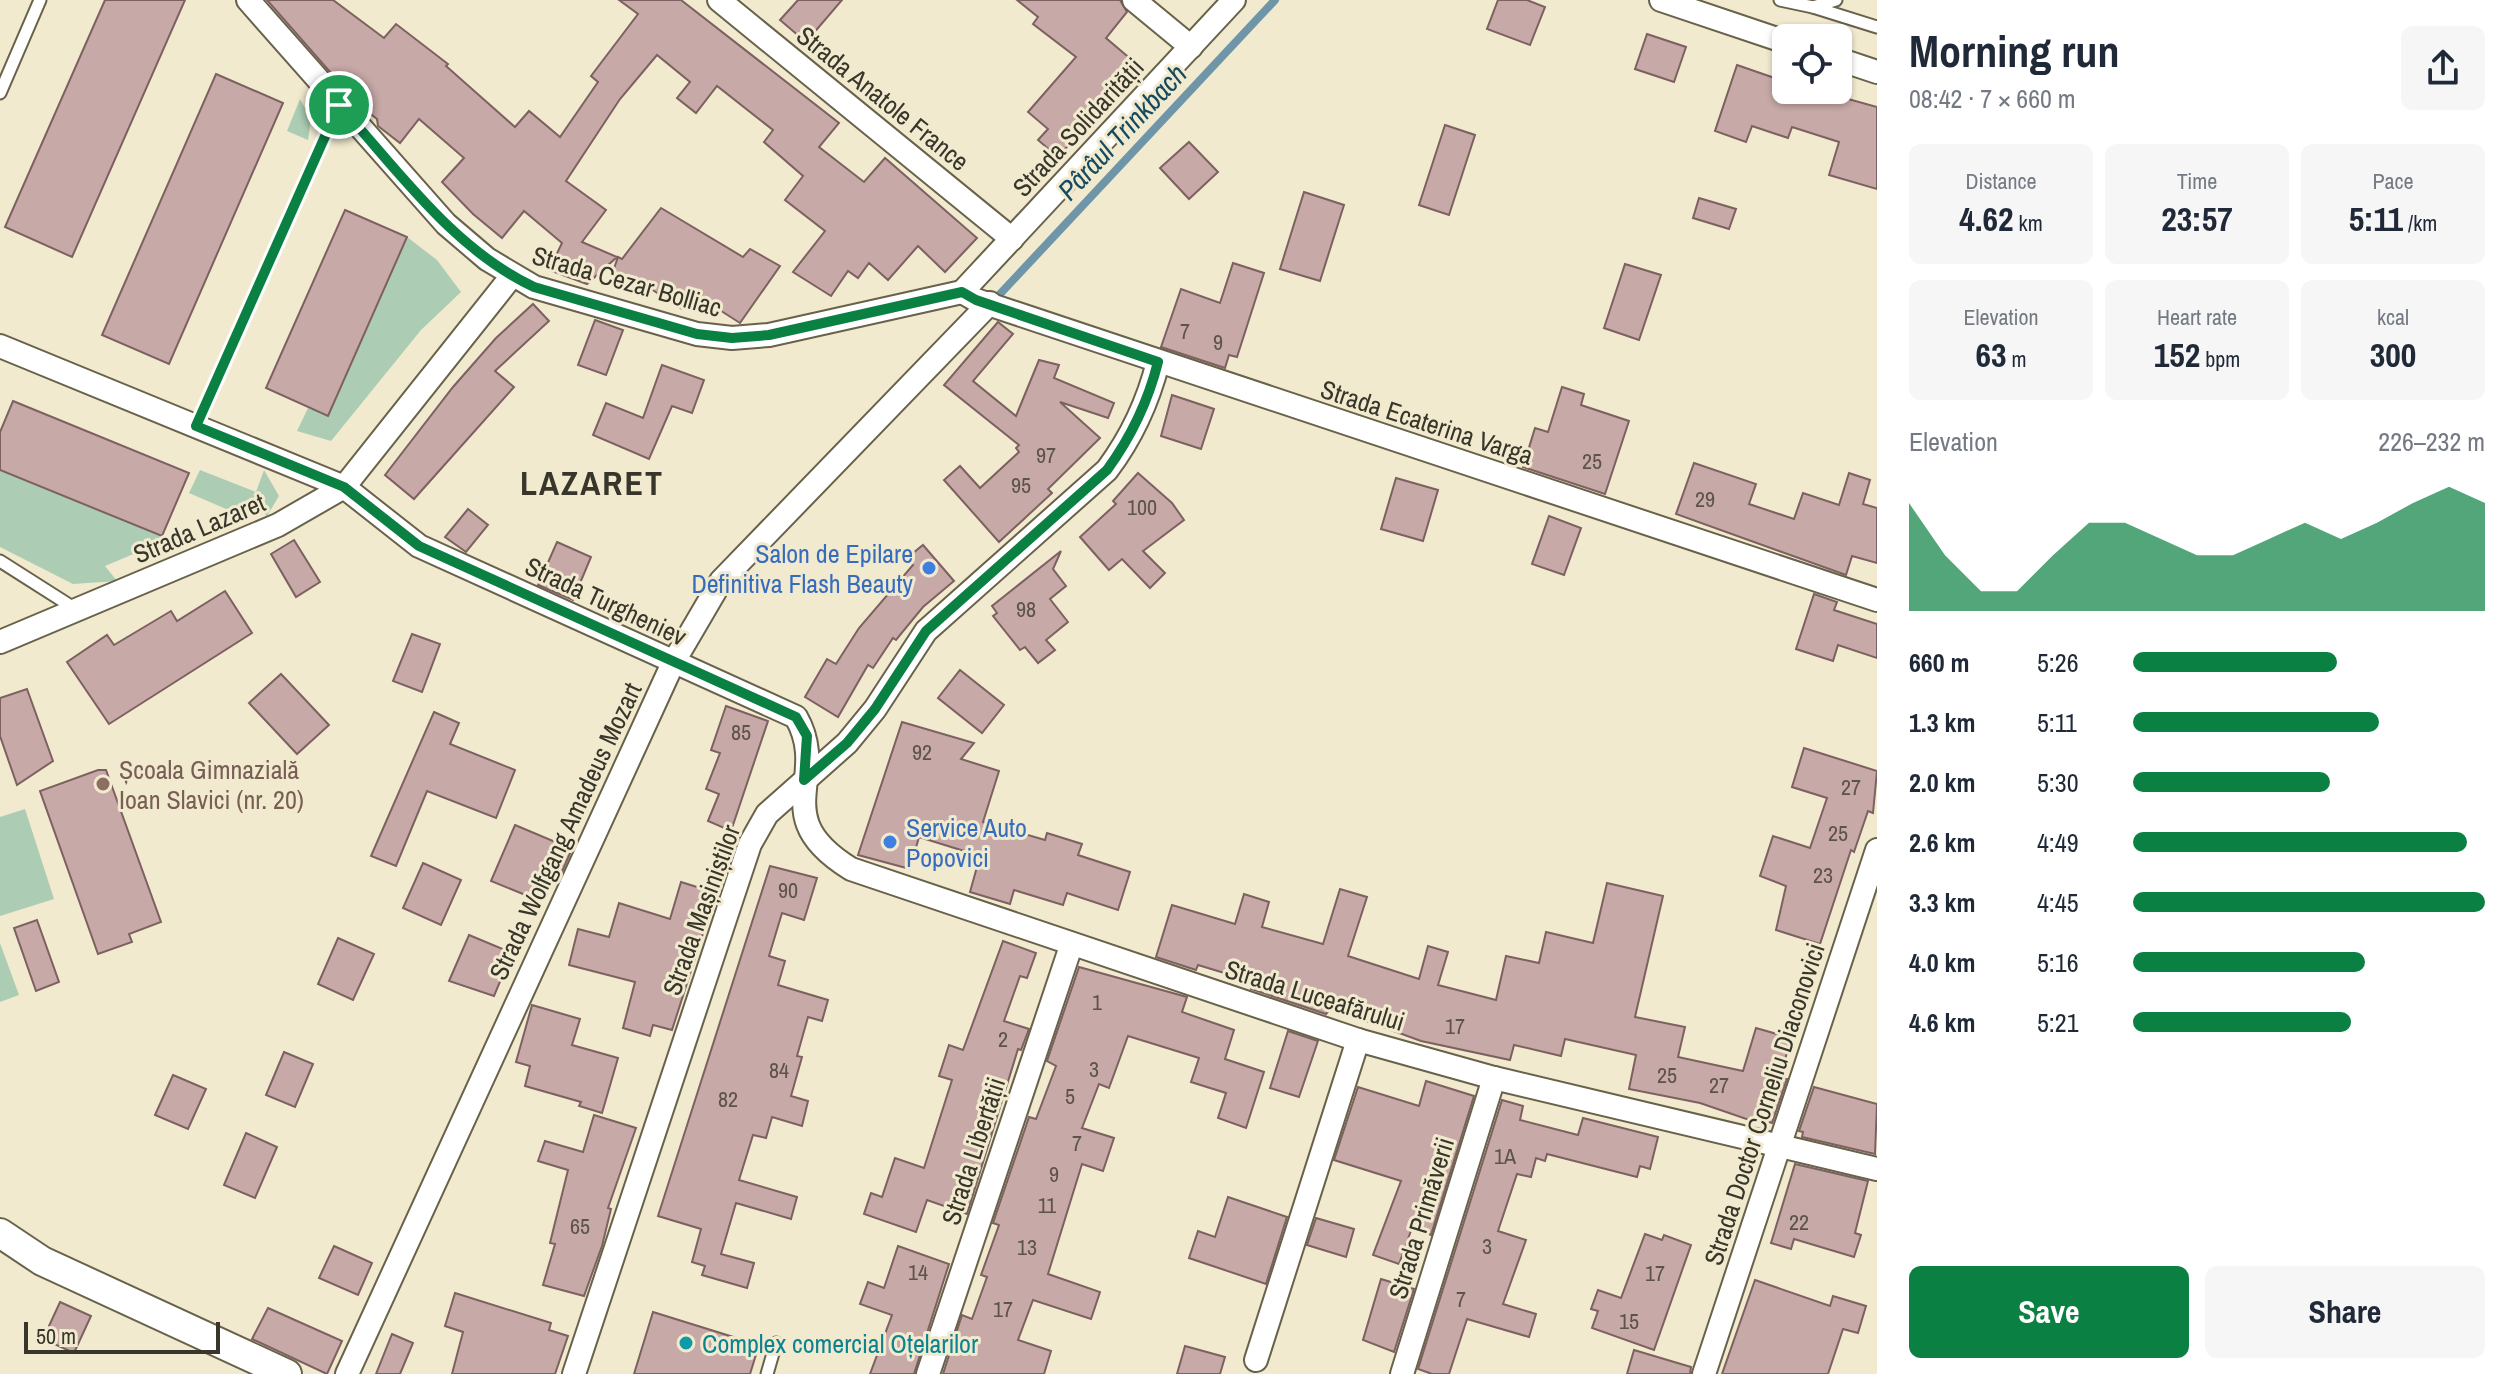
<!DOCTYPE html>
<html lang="en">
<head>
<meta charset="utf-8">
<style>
	:root { --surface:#fff; --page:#f6f6f7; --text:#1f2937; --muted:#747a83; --accent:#0b8043 }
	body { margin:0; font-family:"Archivo Narrow",sans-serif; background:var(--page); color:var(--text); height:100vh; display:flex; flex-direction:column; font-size:30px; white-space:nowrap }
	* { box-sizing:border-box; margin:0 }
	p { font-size:26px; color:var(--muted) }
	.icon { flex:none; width:44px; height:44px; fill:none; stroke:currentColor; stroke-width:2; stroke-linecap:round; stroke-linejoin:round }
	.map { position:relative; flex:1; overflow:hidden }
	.panel { display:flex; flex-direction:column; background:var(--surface); width:640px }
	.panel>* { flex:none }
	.fabs { position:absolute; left:1772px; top:24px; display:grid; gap:16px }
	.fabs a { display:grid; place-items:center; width:80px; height:80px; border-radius:12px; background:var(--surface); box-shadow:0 2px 6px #0004; font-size:40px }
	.scale { position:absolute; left:24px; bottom:20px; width:196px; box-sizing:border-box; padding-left:8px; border:4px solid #38362b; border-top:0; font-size:22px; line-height:28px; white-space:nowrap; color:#38362b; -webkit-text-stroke:6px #f1eacf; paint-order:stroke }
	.pin { position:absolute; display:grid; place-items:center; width:68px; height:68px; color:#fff; margin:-34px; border:4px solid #fff; border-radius:50%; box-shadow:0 2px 8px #0007 }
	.round { display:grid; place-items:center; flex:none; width:84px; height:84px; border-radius:12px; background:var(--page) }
	.head { display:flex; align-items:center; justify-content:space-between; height:136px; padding:0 32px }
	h1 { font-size:44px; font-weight:800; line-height:60px }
	.metrics { display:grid; grid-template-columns:repeat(3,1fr); gap:12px; height:136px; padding:8px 32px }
	.metrics div { display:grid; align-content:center; border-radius:12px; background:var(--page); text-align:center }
	.metrics b { font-size:34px; font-weight:800 }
	.metrics small { font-size:22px; font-weight:400 }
	.metrics p { font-size:22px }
	.chart { height:224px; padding:16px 32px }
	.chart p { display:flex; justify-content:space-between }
	.chart svg { width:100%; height:144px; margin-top:8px; fill:var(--accent); opacity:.7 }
	.button { display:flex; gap:16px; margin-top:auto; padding:16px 32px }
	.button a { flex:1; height:92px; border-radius:12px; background:var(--accent); color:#fff; font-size:32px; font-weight:800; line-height:92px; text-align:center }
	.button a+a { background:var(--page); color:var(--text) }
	ul { padding:0 32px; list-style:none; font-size:26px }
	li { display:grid; grid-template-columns:128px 96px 1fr; align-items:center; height:60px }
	li i { height:20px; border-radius:10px; background:var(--accent) }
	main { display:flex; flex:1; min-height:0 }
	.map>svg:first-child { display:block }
	.green { fill:#accdb4 }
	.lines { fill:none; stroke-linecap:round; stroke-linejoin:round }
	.stream { stroke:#6f95a9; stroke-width:8 }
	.building { fill:#c7a9a7; stroke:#7c6160; stroke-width:2 }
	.service-casing { stroke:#68624a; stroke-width:15 }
	.minor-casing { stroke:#68624a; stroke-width:26 }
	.tertiary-casing { stroke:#68624a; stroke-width:32 }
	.service { stroke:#fff; stroke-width:11 }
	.minor { stroke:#fff; stroke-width:22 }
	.tertiary { stroke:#fff; stroke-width:28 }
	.route-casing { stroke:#fff; stroke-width:16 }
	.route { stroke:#0b8043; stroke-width:10 }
	.shop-dot { fill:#3f7fe0; stroke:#f1eacf; stroke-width:3 }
	.education-dot { fill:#8d6e63; stroke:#f1eacf; stroke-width:3 }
	.culture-dot { fill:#0f9aa8; stroke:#f1eacf; stroke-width:3 }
	.labels { text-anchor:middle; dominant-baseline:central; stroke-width:6; stroke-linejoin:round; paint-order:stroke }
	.number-label { font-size:22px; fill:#5c534a }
	.street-label { font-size:26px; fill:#38362b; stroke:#f1eacf }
	.shop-label { font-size:26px; fill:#366cbe; stroke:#f1eacf; text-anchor:end }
	.education-label { font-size:26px; fill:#785e54; stroke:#f1eacf; text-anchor:start }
	.culture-label { font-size:26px; fill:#0d838f; stroke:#f1eacf; text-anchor:start }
	.water-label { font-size:28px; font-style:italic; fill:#164a60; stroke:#f1eacf }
	.district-label { font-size:34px; font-weight:bold; letter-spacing:2px; fill:#38362b; stroke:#f1eacf }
</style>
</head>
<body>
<main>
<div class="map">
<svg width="1877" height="1374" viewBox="0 0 1877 1374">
	<rect width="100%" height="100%" fill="#f1eacf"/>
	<!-- green -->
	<g class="green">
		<polygon points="300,99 311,119 308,140 287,131"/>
		<polygon points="407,237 437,260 461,292 421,330 331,441 297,431 308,408 328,416"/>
		<polygon points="0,470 162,536 167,540 105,566 117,581 73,584 0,547"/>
		<polygon points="200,470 256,492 264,470 279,496 267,516 254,503 233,512 189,493"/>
		<polygon points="25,809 54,899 0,916 0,817"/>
		<polygon points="0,943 19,995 0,1002"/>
	</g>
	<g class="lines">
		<!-- stream -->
		<polyline class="stream" points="1000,294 1275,0"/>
	</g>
	<!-- building -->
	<g class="building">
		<polygon points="105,0 185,0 72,257 5,227"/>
		<polygon points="267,0 333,0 384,38 396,24 448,64 446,66 515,127 529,111 560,137 598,82 591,76 638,14 619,0 681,0 839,123 819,147 864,182 885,158 977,238 945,272 918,246 888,280 869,263 858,278 848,271 831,296 793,272 825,231 785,200 803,176 764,142 773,130 717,86 696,113 677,98 690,82 657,55 620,99 566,181 606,210 582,242 617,257 587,284 549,270 562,243 524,211 502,238 473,214 442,182 464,158 419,119 400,143 378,126 377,119 359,105"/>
		<polygon points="798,0 842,0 806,42 780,20"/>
		<polygon points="1017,0 1120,0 1127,12 1106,38 1139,66 1058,157 1038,140 1048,129 1028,112 1076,57 1033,24 1038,17"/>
		<polygon points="1498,0 1527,0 1545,7 1530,45 1487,29"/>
		<polygon points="1647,34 1686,47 1674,82 1635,69"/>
		<polygon points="1737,65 1786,82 1786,90 1816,90 1877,107 1877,189 1829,175 1839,142 1792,127 1788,138 1752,126 1746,142 1715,131"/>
		<polygon points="216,74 283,103 169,364 102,335"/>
		<polygon points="1445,125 1475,135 1449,215 1419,205"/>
		<polygon points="1189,142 1218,172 1189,199 1160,168"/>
		<polygon points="1304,192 1344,205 1320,281 1280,269"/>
		<polygon points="1699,198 1736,209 1729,229 1693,218"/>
		<polygon points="661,208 743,257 750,249 780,266 740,323 693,293 682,309 651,289 646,296 639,296 610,280 618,257 622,259"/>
		<polygon points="345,210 407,237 328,416 266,388"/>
		<polygon points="1233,263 1264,273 1237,357 1229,355 1225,368 1161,347 1181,289 1220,303"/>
		<polygon points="1625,264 1661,275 1639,340 1604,328"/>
		<polygon points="533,304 549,321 495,371 514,387 414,499 385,475 453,387 496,338"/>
		<polygon points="595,320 623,330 606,375 578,365"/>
		<polygon points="998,322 1013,334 973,381 1016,416 1039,360 1059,365 1054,378 1114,403 1108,418 1060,402 1100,438 1048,489 1052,493 999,542 944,480 960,466 980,488 1019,452 1016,448 1019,445 944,385"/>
		<polygon points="662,365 704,380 692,413 672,406 649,459 593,435 606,403 643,418"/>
		<polygon points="1562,387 1584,394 1581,405 1629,421 1605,494 1523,467 1535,428 1548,432"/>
		<polygon points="1172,395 1214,409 1201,449 1161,436"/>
		<polygon points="13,401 189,473 162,536 0,470 0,432"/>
		<polygon points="1694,463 1756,484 1749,504 1794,519 1803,493 1839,505 1849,473 1870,480 1863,504 1877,508 1877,563 1852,556 1846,575 1676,514"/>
		<polygon points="1138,473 1172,503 1184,520 1143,551 1165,573 1150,588 1122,559 1109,570 1080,537 1116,504 1113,501"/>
		<polygon points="1396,478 1438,490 1423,541 1381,529"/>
		<polygon points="468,509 488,525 466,552 445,537"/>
		<polygon points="1549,516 1581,528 1564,575 1532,564"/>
		<polygon points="294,540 320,582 296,597 271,554"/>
		<polygon points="557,542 591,557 573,600 538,585"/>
		<polygon points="923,545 954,581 923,607 896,640 893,638 873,668 868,665 838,717 805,697 827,659 836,664 859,628 913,565 907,558"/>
		<polygon points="1061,551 1053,569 1066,586 1050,599 1068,622 1046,640 1055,650 1038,663 1025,647 1020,650 993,616 997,613 992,606"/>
		<polygon points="225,591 252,633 109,724 67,662 107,635 114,645 171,611 177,621"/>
		<polygon points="1814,594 1837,602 1834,610 1877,624 1877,658 1838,645 1833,661 1796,649"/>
		<polygon points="412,634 440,644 422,692 393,681"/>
		<polygon points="960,670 1004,705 982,733 938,698"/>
		<polygon points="281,674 329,725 297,754 249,703"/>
		<polygon points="27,689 53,761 17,785 0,736 0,698"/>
		<polygon points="726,706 768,721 731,831 708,821 719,794 706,789 720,753 711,750"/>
		<polygon points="434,712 459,723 450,744 515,770 496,818 427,791 396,866 371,856"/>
		<polygon points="902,722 974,743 961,759 999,771 983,822 1045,840 1047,833 1082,844 1078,855 1130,872 1118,910 1067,893 1063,905 1014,890 1010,904 970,892 980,856 919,837 910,869 858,855"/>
		<polygon points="1804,748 1877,771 1873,813 1868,811 1854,852 1851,850 1820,944 1776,930 1786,886 1760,876 1773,836 1810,848 1827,798 1792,787"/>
		<polygon points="98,770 106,770 161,922 129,934 132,942 98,954 40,791"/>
		<polygon points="515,825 572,849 561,874 548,869 535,899 491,881"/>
		<polygon points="423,863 461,880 441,925 403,908"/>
		<polygon points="770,866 817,878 804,920 782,913 769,956 785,961 778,985 828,1000 822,1021 808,1017 797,1056 802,1057 791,1096 808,1101 802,1126 772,1117 766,1138 753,1135 739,1180 797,1197 791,1219 736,1203 721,1254 754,1263 747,1288 702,1275 705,1266 692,1262 701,1229 658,1216"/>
		<polygon points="681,882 716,893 672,1030 653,1025 650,1036 623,1028 635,982 569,965 578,929 609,937 619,903 670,919"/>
		<polygon points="1607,883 1663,896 1635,1017 1685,1027 1678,1057 1743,1071 1756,1028 1791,1038 1780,1078 1787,1079 1772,1123 1756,1118 1755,1122 1700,1103 1629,1089 1636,1055 1565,1039 1561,1056 1514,1045 1510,1060 1421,1041 1331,1008 1326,1014 1251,989 1254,982 1198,965 1196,970 1156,957 1172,905 1235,924 1244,894 1269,902 1262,927 1323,944 1340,889 1367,897 1348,956 1419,979 1428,946 1448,952 1438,985 1496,1000 1506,956 1539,963 1546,932 1593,943"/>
		<polygon points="37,920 59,982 36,991 14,928"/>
		<polygon points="469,935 512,953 494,996 449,981"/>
		<polygon points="338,938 374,954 353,1000 318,984"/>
		<polygon points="1003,941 1036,953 1027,978 1020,976 1004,1021 1029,1029 1021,1050 1018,1049 967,1214 927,1200 916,1232 864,1214 871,1193 882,1197 895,1158 924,1168 952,1080 939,1076 949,1045 963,1050"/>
		<polygon points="1079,967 1187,997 1182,1012 1234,1030 1225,1059 1264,1072 1246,1128 1218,1118 1226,1093 1191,1082 1199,1058 1128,1036 1109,1088 1099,1084 1082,1128 1114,1138 1103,1171 1082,1164 1048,1274 1100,1292 1091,1319 1033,1300 1018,1340 1051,1351 1044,1374 943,1374 962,1315 972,1319 987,1277 981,1275 999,1225 993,1223 1029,1117 1036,1119 1056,1066 1047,1061"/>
		<polygon points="532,1005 580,1019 572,1045 618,1058 602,1113 579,1106 581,1102 525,1086 530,1066 516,1062"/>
		<polygon points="1288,1031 1318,1041 1299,1097 1270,1088"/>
		<polygon points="284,1052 313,1064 295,1107 266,1095"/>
		<polygon points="173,1075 206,1089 188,1129 155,1115"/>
		<polygon points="1426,1081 1474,1096 1431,1235 1412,1228 1399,1264 1373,1255 1401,1181 1334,1160 1358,1087 1419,1106"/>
		<polygon points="1814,1087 1877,1104 1875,1154 1802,1137 1803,1132 1799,1131"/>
		<polygon points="1502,1100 1523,1106 1520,1120 1578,1135 1583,1118 1658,1137 1650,1169 1640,1166 1637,1177 1547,1154 1545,1161 1536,1158 1531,1177 1517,1174 1498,1231 1526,1240 1503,1304 1536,1314 1529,1337 1467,1319 1449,1374 1432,1374 1418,1369"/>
		<polygon points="594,1115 636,1128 608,1208 611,1209 602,1246 584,1296 543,1285 555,1244 550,1243 568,1170 538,1161 545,1141 583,1152"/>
		<polygon points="246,1133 277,1147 255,1198 224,1185"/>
		<polygon points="1795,1164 1868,1181 1855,1233 1861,1235 1854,1257 1794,1239 1791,1249 1771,1243"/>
		<polygon points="1228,1197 1287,1217 1266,1284 1189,1258 1198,1231 1215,1237"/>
		<polygon points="1316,1218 1354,1229 1346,1257 1307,1245"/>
		<polygon points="1645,1234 1662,1240 1664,1235 1691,1245 1654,1350 1592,1328 1598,1311 1591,1309 1598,1290 1621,1298"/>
		<polygon points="334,1246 372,1263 358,1295 319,1278"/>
		<polygon points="898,1246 949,1264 914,1374 870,1374 892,1315 860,1304 868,1282 884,1288"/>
		<polygon points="1381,1279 1414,1289 1394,1352 1363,1340"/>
		<polygon points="1755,1280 1830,1306 1833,1296 1866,1306 1858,1333 1843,1329 1828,1374 1722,1374"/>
		<polygon points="455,1293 551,1323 549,1330 568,1336 555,1374 452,1374 463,1332 445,1326"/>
		<polygon points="60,1302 91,1316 74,1353 43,1339"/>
		<polygon points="268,1308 342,1341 327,1374 252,1339"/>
		<polygon points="653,1312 759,1345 750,1374 634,1374"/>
		<polygon points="392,1334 413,1343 400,1374 376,1374"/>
		<polygon points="1185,1346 1225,1357 1220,1374 1177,1374"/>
		<polygon points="1634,1350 1691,1367 1690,1374 1627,1374"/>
	</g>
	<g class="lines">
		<!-- service casing -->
		<g class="service-casing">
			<g id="service">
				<polyline points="1780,0 1813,7 1836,0"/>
				<polyline points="1813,7 1877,27"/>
				<polyline points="0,93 40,0"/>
				<polyline points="196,426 339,105"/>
				<polyline points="0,561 77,610"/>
				<polyline points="767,1374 776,1343"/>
			</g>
		</g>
		<!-- minor casing -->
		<g class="minor-casing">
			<g id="minor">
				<polyline points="248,0 446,224 487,259 534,287 697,334 732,338 769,335 962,292"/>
				<polyline points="719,0 1012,239"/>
				<polyline points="1134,0 1191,47"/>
				<polyline points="1661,0 1786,42"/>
				<polyline points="1838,59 1877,72"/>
				<polyline points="962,292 976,300 1877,600"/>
				<polyline points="962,292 1234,0"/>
				<path d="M 0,346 L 344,487 L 419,546 L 796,717 C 831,778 765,816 851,869 L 1358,1040 L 1494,1078 L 1877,1169"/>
				<polyline points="0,642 278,525 344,487 511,277"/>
				<polyline points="1256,1360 1358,1040"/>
				<polyline points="347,1374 673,663 721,581 990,303"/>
				<path d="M 574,1374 L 750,844 L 767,814 L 847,743 L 875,709 L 926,631 L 1107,470 C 1131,438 1148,402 1158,362"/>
				<polyline points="928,1374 1071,946"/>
				<polyline points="1402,1374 1494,1078"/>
				<polyline points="1704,1374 1877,850"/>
			</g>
		</g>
		<!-- tertiary casing -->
		<g class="tertiary-casing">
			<polyline id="tertiary" points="0,1233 42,1261 287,1374"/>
		</g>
		<!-- service -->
		<use href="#service" class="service"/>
		<!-- minor -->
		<use href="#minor" class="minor"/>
		<!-- tertiary -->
		<use href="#tertiary" class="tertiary"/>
	</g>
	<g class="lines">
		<!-- route casing -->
		<g class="route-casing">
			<path id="route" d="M 339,105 C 398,170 453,249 534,287 L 697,334 L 732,338 L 769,335 L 962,292 L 976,300 L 1158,362 C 1148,402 1131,437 1107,470 L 926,631 L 875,709 L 847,743 L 804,780 L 807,736 L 796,717 L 419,546 L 344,487 L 196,426 Z"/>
		</g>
		<!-- route -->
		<use href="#route" class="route"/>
	</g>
	<!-- markers -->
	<g class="shop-dot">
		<circle cx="929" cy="568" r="8"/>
		<circle cx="890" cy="842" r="8"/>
	</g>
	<circle class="education-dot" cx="103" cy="784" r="8"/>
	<circle class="culture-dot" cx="686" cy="1343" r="8"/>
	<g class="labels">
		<!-- number labels -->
		<g class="number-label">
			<text x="1185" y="331">7</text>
			<text x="1218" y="342">9</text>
			<text x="1046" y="455">97</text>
			<text x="1592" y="461">25</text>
			<text x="1021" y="485">95</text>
			<text x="1705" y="499">29</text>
			<text x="1142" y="507">100</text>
			<text x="1026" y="609">98</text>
			<text x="741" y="732">85</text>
			<text x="922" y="752">92</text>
			<text x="1851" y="787">27</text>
			<text x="1838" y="833">25</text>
			<text x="1823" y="875">23</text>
			<text x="788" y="890">90</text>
			<text x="1097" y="1002">1</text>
			<text x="1455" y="1026">17</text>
			<text x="1003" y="1039">2</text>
			<text x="1094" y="1069">3</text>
			<text x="779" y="1070">84</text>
			<text x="1667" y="1075">25</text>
			<text x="1719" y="1085">27</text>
			<text x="1070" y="1096">5</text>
			<text x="728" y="1099">82</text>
			<text x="1077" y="1143">7</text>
			<text x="1505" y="1156">1A</text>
			<text x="1054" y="1174">9</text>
			<text x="1047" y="1205">11</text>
			<text x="1799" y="1222">22</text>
			<text x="580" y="1226">65</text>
			<text x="1487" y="1246">3</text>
			<text x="1027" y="1247">13</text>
			<text x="918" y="1272">14</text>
			<text x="1655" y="1273">17</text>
			<text x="1461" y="1299">7</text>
			<text x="1003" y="1309">17</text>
			<text x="1629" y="1321">15</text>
		</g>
		<!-- street labels -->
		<g class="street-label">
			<text transform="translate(883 98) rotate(39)">Strada Anatole France</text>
			<text transform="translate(1078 127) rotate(-47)">Strada Solidarității</text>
			<text transform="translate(627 281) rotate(16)">Strada Cezar Bolliac</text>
			<text transform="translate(1427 422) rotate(18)">Strada Ecaterina Varga</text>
			<text transform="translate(199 528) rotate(-23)">Strada Lazaret</text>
			<text transform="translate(606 601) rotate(25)">Strada Turgheniev</text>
			<text transform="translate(565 831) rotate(-65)">Strada Wolfgang Amadeus Mozart</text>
			<text transform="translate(701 910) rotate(-70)">Strada Mașiniștilor</text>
			<text transform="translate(1315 995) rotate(17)">Strada Luceafărului</text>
			<text transform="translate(1764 1104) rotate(-72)">Strada Doctor Corneliu Diaconovici</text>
			<text transform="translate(973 1151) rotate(-72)">Strada Libertății</text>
			<text transform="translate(1421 1218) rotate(-73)">Strada Primăverii</text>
		</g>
		<!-- shop labels -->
		<g class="shop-label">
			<text x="913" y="553">Salon de Epilare<tspan x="913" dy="30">Definitiva Flash Beauty</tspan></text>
			<text x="906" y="827" text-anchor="start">Service Auto<tspan x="906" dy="30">Popovici</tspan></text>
		</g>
		<!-- education labels -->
		<g class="education-label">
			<text x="119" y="769">Școala Gimnazială<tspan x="119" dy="30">Ioan Slavici (nr. 20)</tspan></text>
		</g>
		<!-- culture labels -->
		<g class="culture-label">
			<text x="702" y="1343">Complex comercial Oțelarilor</text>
		</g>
		<!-- water labels -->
		<g class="water-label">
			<text transform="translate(1122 132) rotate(-47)">Pârâul Trinkbach</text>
		</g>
		<!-- district labels -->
		<g class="district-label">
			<text x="592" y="483">LAZARET</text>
		</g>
	</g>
</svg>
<div class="fabs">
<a><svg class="icon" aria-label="locate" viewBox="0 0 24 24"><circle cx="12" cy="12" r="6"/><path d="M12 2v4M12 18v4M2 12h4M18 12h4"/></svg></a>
</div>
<div class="scale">50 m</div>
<div class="pin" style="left:339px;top:105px;background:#1e9e55"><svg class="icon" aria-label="arrive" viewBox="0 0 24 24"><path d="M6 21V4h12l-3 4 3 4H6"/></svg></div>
</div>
<section class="panel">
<div class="head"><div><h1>Morning run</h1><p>08:42 · 7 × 660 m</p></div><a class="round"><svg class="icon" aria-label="share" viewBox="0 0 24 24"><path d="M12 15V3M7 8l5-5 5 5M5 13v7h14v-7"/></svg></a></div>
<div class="metrics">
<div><p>Distance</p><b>4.62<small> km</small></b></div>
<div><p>Time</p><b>23:57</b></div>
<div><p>Pace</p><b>5:11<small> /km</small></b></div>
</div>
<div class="metrics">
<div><p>Elevation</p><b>63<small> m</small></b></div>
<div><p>Heart rate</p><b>152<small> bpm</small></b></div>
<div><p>kcal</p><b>300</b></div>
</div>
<div class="chart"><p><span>Elevation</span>226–232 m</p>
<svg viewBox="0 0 160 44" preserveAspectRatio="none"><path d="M0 44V11L10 27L20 38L30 38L40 27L50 17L60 17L70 22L80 27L90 27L100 22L110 17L120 22L130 17L140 11L150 6L160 11V44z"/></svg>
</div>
<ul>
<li><b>660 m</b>5:26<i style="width:58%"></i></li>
<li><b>1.3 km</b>5:11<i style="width:70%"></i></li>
<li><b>2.0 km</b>5:30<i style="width:56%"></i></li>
<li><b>2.6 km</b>4:49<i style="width:95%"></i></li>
<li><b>3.3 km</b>4:45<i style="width:100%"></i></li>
<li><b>4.0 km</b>5:16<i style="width:66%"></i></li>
<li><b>4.6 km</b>5:21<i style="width:62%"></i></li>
</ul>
<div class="button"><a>Save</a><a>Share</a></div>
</section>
</main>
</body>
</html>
